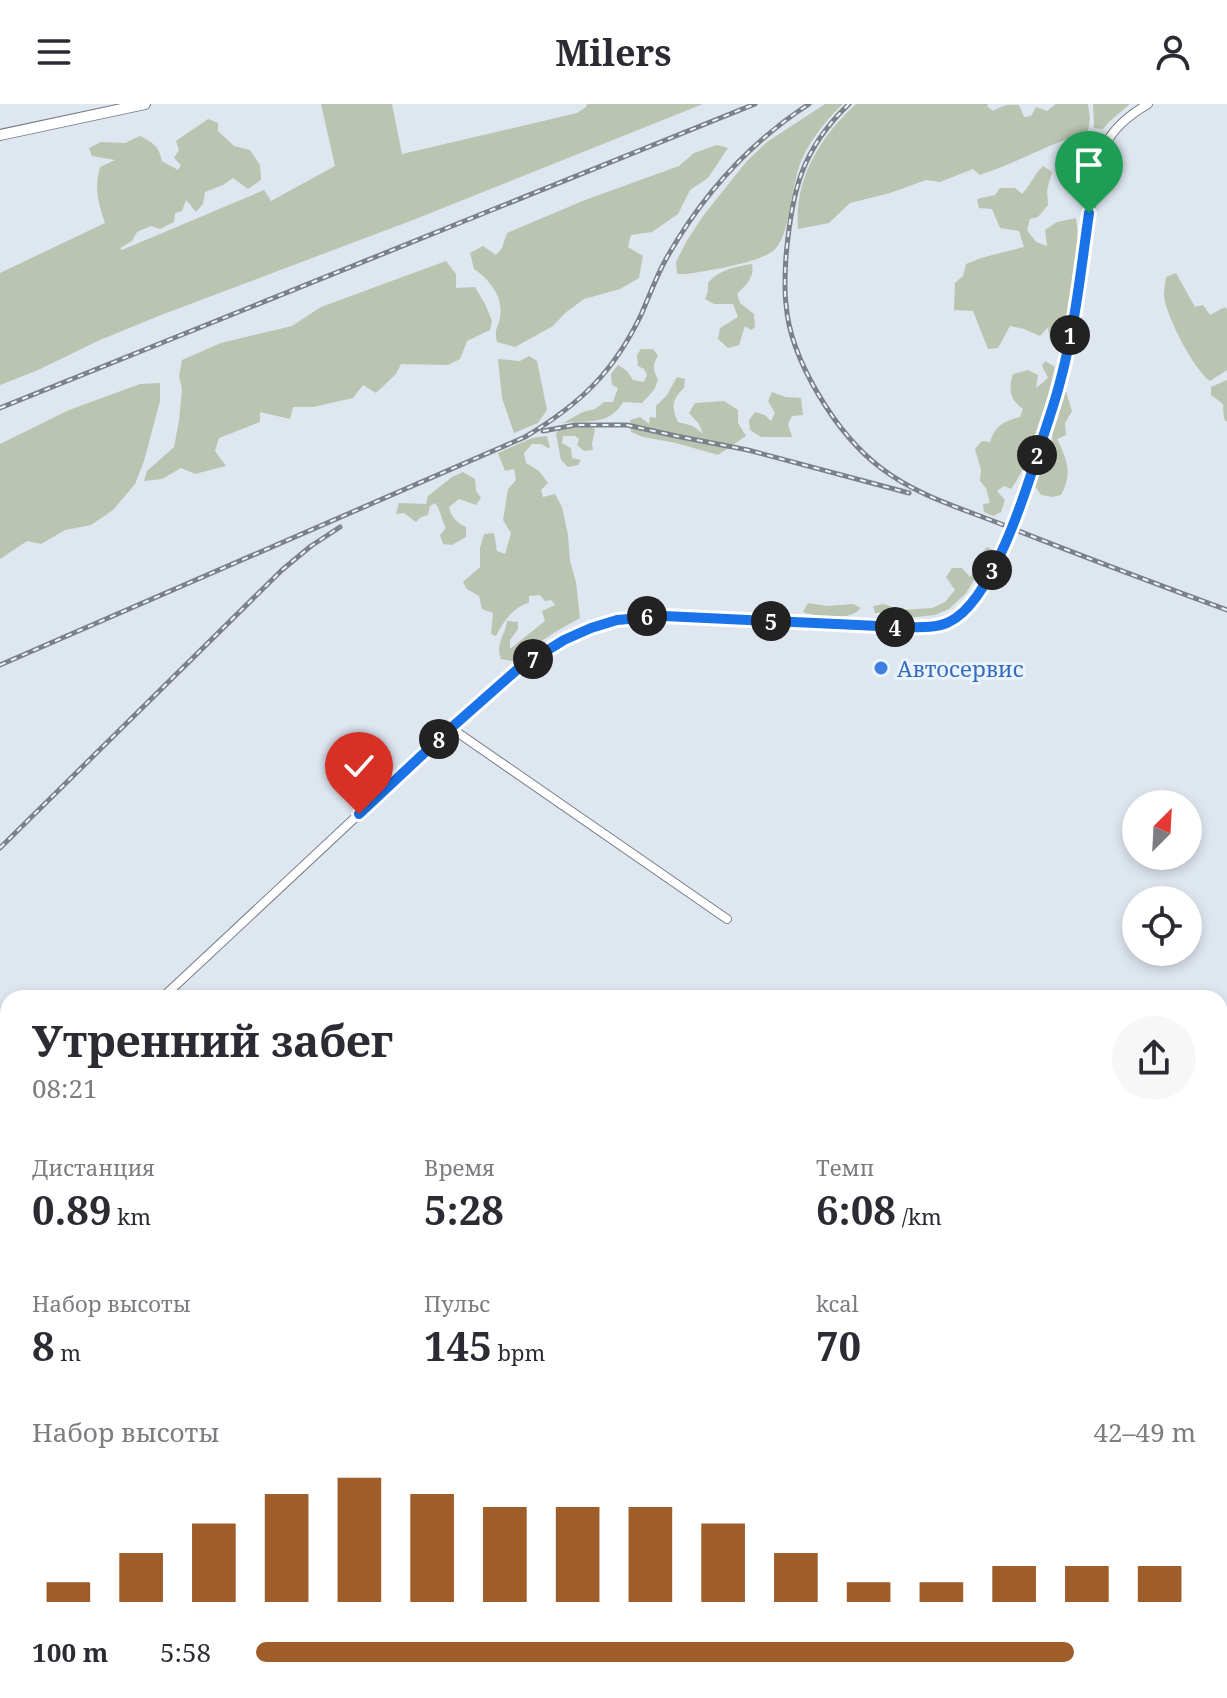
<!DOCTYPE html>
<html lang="ru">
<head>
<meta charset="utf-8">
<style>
	:root { --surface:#fff; --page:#f7f7f7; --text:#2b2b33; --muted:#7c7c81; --accent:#9f5e29 }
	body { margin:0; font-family:"Noto Serif",serif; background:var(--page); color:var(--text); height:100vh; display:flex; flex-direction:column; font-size:30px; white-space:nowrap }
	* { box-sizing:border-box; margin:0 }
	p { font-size:26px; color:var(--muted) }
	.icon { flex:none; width:44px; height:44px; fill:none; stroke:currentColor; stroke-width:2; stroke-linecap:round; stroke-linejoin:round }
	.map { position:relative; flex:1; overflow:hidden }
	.drawer { position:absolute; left:0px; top:886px; width:1228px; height:708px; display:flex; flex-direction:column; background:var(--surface); border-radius:24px 24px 0 0; box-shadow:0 4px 12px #0003 }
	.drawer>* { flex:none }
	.needle { width:52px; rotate:24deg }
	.fabs { position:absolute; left:1122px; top:686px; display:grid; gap:16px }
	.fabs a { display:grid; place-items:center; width:80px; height:80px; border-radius:50%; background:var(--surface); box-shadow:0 4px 12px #0003; font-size:40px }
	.pin { position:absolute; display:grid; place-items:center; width:68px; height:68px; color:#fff; margin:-82px -34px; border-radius:50% 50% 50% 0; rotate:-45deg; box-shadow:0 0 8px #0007 }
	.pin .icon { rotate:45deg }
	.km { position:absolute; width:40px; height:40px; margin:-20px; border-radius:50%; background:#222; color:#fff; font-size:22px; line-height:40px; text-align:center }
	.round { display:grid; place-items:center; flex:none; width:84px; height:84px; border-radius:42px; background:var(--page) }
	.overview { display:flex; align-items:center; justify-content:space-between; height:136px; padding:0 32px }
	h1 { font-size:44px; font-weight:700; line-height:60px }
	.metrics { display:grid; grid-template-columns:repeat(3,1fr); gap:12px; height:136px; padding:8px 32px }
	.metrics div { display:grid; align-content:center }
	.metrics b { font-size:40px; font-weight:700 }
	.metrics small { font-size:22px; font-weight:400 }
	.metrics p { font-size:22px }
	.chart { height:224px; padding:16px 32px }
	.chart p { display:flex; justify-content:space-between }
	.chart svg { width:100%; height:144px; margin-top:8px; stroke:var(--accent); stroke-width:6 }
	ul { padding:0 32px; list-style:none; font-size:26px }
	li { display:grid; grid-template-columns:128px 96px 1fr; align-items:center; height:60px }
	li i { height:20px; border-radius:10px; background:var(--accent) }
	header { display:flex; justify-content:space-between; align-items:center; height:104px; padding:0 32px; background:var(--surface); font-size:36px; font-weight:700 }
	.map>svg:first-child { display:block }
	.green { fill:#bbc4b0 }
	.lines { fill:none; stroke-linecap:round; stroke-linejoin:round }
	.minor-casing { stroke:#767d86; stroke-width:10 }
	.major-casing { stroke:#767d86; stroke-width:12 }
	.minor { stroke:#fff; stroke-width:8 }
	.major { stroke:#fff; stroke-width:10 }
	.rail-casing { stroke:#7b8188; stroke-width:5 }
	.rail { stroke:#ebf3fd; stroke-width:2; stroke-dasharray:6; stroke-linecap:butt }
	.route-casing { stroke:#fff; stroke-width:16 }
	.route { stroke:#1a73e8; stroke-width:10 }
	.shop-dot { fill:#3f7fe0; stroke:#ebf3fd; stroke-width:3 }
	.labels { text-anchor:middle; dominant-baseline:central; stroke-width:6; stroke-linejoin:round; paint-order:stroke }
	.shop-label { font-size:22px; fill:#366cbe; stroke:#ebf3fd; text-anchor:start }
</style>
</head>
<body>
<header><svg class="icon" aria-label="menu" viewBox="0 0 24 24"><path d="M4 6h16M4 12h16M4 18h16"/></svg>Milers<svg class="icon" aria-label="person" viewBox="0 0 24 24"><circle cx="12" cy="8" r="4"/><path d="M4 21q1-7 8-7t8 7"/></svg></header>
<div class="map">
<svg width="1227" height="1594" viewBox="0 0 1227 1594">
	<rect width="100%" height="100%" fill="#dee6f0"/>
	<!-- green -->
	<g class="green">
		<path d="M 321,0 L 392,0 L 402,50 L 577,9 L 586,3 L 587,0 L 703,0 L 413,116 L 161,211 L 100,236 L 38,266 L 0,281 L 0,169 L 105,119 C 98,98 94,85 100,63 L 115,56 L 92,52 L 89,44 L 101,38 L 125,39 L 140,32 C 152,38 159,42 162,57 L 178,66 L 181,61 L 174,54 L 179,46 L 176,37 L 208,15 L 218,19 L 218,27 L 234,42 L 250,46 L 260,61 L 261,76 L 248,85 L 233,74 L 223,81 L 205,88 L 203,100 L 196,108 L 186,96 L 182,107 L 175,109 L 174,118 L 160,125 L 151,122 L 137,128 L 132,137 L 120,144 L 122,146 L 264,86 L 271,97 L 335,62 Z"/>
		<path d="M 825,0 L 843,0 C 827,15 811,35 802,55 C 792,76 790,130 776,144 C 763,159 709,166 688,170 L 677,170 L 676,158 L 686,138 L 703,112 L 746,58 L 767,38 Z"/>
		<path d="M 856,0 L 988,0 L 987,2 L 993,7 C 1003,1 1008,0 1019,1 L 1024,13 L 1031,12 L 1036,3 L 1047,7 L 1056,0 L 1088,0 L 1090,15 L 1088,28 C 1050,39 1017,59 980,71 L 973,65 L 940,78 L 926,76 L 890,89 L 850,99 L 829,119 L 798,125 C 794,75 820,33 856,0 Z"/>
		<polygon points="1093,0 1130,0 1111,16 1103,25 1094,24"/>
		<path d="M 717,41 L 728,44 L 708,74 L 690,86 L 678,110 L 652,128 L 631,131 L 628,143 L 643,152 L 639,174 L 620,185 L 584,195 L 565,209 L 553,222 L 515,243 L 497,238 C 494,223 498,226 500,213 C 504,193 489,175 474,165 L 470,149 L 483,142 L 496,151 L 502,144 L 507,129 L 585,96 L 679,62 L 694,49 Z"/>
		<path d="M 1043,62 L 1052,68 L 1047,86 L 1048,101 L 1038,113 L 1030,115 L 1027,126 L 1036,138 L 1047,142 L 1045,126 L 1057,118 L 1076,114 C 1082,153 1070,200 1061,238 L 1050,237 L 1048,223 L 1040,232 L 1024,225 L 1010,222 L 998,244 L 988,245 L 973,207 L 954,206 L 955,179 L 963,172 L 966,160 L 981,154 L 1024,143 L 1019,127 L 1000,124 L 992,105 L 979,104 L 977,95 L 995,91 L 1000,84 L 1015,84 L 1022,90 C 1031,81 1034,70 1043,62 Z"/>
		<polygon points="446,157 456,170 456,184 475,183 485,200 492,217 490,226 467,237 460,255 448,261 401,260 396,270 376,289 363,281 353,294 313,303 293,303 290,315 260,308 260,318 219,334 215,347 226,362 195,370 181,364 162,375 144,377 147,367 174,343 179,317 182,285 179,272 182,256 221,239 292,222 321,203"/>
		<path d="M 752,160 C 755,173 746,181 737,190 L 740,199 L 754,210 L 755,223 L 751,226 L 745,222 L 739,241 L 728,244 L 718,235 L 720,224 L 738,213 L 733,200 L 714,200 L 705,195 L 708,187 L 708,179 C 720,165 735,163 752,160 Z"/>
		<path d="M 1176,169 L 1195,203 L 1203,201 L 1210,211 L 1225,203 L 1227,205 L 1227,266 L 1210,277 C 1194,266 1166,212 1164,192 C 1164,186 1165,179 1166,173 Z"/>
		<path d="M 641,245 L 653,245 L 658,252 C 652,261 653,266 658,276 L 654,286 L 642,299 L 623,298 C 609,322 588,316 563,319 L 583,308 L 595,305 L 604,298 L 613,298 L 618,284 L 612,281 L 611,270 L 618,261 L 627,267 L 633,276 L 644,278 L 647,271 L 644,265 L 638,262 L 637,251 Z"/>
		<polygon points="529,252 537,257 547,306 538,319 514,329 502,294 498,255 520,257"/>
		<path d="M 1045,257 L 1055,263 C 1045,305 1036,350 1011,385 L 1004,382 L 997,387 L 1005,396 L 1001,408 L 993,412 L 984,408 L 983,400 L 990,399 L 986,384 L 980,377 L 981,366 L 975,345 L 982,337 L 990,338 C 996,321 1003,318 1020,313 L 1023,305 C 1010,296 1008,285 1013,270 L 1028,266 L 1038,271 L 1036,284 L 1048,274 L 1042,262 Z"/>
		<path d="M 677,273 L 685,275 L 684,284 C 672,295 671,303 678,318 L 693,322 L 703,330 L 699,320 L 689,309 L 695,299 L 724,297 L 738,306 L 738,319 L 746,332 L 718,351 L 676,339 L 643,333 L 631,328 L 630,316 L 640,313 L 649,320 L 650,313 L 656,314 L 656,302 L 667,291 Z"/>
		<polygon points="1227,276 1227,318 1224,315 1223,300 1211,291 1211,283"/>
		<polygon points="160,279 160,297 144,357 135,380 113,406 91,421 65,426 41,440 27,437 0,455 0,340 69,306 140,280"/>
		<path d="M 1065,284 L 1072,307 L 1065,319 L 1066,331 L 1057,335 C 1067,356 1073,369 1061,391 L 1052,393 L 1041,391 L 1035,382 L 1044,347 L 1052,338 L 1053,321 Z"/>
		<polygon points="772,288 785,293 801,294 803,311 792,312 788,320 792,333 761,333 750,326 749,316 755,308 765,311 771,317 775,309 768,297"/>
		<polygon points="593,322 595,326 592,339 593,346 584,347 577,341 579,335 575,332 563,332 562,339 571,344 572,354 581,356 578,361 568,363 561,356 556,330 559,325"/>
		<path d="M 547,332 L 550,345 L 541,340 L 532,340 L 524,349 L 526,359 L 539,367 L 548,379 L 541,386 L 543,393 L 555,390 L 562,403 L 568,431 L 570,457 L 576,478 L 580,514 L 555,528 L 512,557 L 501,555 C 495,540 505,532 507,517 L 518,518 L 518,525 L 510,536 L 510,545 L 545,517 L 542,507 L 555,501 L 551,496 L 545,497 L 540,491 L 529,492 L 529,499 C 514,502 503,518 496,532 L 491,530 L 493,509 L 482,505 L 479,492 L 467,485 L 463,478 L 480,463 L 480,444 L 484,430 L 494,429 L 497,447 L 505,450 L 511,429 L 503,416 L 508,385 L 516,376 L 514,365 L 505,367 L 498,349 L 532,334 Z"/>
		<path d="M 463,368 L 475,375 L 476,387 L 481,394 L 476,401 L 459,395 L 449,403 C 451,413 457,419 466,423 L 466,433 L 452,441 L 443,440 L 440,431 L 446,424 C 441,415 441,406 435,399 L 430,402 L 428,411 L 421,413 L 416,418 L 404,409 L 396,410 L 399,399 L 426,400 L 428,392 L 452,373 Z"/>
		<polygon points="987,443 993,446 966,489 949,505 935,511 896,515 883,509 875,509 873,502 884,500 901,506 932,504 945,498 955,486 946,473 952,464 962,464 970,473 977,465 977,455"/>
		<path d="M 808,499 L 827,502 L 853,500 L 861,504 C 849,518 819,513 803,508 Z"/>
		<polygon points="0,938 8,945 7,1010 0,1001"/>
		<polygon points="0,1078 8,1090 8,1175 0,1176"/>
		<polygon points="8,1198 8,1286 0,1275 0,1208"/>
		<polygon points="256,1586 339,1586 344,1594 262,1594"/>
		<polygon points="479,1586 518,1586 521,1594 482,1594"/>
		<polygon points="845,1586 936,1586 936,1594 838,1594"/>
	</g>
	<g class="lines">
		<!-- minor casing -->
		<g class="minor-casing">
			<g id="minor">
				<polyline points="451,624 727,815"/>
				<path d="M 162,894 L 451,624 L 519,564 L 564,536 L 591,524 L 617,516 L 664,512 L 900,523 C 915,523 935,525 949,519 C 1007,492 1065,266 1075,203 C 1082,165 1086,127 1093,89 C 1095,73 1098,56 1105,42 C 1113,24 1131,10 1148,0"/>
				<polyline points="0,926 8,933"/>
				<polyline points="1220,1437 1227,1439"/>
			</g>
		</g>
		<!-- major casing -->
		<g class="major-casing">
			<g id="major">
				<polyline points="0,31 145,0"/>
				<polyline points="0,1016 8,1027"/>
				<polyline points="385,1586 390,1594"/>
			</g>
		</g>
		<!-- minor -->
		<use href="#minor" class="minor"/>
		<!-- major -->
		<use href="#major" class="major"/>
		<!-- rail casing -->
		<g class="rail-casing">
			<g id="rail">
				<path d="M 849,0 C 801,46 792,87 786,152 C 785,168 784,184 786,200 C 790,256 837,331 881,364 C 916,391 960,404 1001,420 C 1076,450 1151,478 1227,506"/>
				<polyline points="0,304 755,0"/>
				<polyline points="543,327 575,321 627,321 676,332 748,346 909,389"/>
				<path d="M 0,561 L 525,333 C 580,300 613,269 641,211 C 649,193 656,173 666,155 C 701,93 749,39 809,0"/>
				<polyline points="0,744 282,466 311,442 340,423"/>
			</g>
		</g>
		<!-- rail -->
		<use href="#rail" class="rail"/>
	</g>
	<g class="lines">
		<!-- route casing -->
		<g class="route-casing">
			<path id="route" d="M 359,710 L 451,624 L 519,564 L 564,536 L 591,524 L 617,516 L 664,512 L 900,523 C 916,523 935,525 949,518 C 993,498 1028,381 1042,336 C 1048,317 1055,298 1060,278 C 1075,223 1081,165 1089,109"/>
		</g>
		<!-- route -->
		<use href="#route" class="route"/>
	</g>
	<!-- markers -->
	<circle class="shop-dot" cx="881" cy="564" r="8"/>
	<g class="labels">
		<!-- shop labels -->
		<g class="shop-label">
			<text x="897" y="564">Автосервис</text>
		</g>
	</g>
</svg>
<div class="fabs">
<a><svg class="needle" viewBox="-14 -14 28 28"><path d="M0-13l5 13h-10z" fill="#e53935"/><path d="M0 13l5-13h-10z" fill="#7c7c81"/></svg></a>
<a><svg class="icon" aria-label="locate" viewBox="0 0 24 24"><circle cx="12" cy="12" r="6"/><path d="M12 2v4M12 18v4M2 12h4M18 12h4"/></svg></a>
</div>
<div class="pin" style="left:1089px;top:109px;background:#1e9e55"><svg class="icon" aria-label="arrive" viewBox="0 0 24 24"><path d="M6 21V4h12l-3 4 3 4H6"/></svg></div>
<div class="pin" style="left:359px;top:710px;background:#d93025"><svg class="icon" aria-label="check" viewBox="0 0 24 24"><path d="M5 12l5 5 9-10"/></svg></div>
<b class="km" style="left:1070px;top:231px">1</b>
<b class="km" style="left:1037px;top:351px">2</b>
<b class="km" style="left:992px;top:466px">3</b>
<b class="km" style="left:895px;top:523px">4</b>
<b class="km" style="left:771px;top:517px">5</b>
<b class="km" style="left:647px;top:512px">6</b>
<b class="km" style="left:533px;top:555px">7</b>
<b class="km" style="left:439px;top:635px">8</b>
<section class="drawer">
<div class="overview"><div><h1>Утренний забег</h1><p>08:21</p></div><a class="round"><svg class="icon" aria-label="share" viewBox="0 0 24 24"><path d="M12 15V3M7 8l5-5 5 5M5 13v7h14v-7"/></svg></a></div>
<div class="metrics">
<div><p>Дистанция</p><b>0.89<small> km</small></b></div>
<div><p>Время</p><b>5:28</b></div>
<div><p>Темп</p><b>6:08<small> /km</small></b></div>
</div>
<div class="metrics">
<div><p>Набор высоты</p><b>8<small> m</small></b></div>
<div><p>Пульс</p><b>145<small> bpm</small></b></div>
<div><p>kcal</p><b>70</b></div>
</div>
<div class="chart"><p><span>Набор высоты</span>42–49 m</p>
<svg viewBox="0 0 160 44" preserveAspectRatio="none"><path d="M5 44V38M15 44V29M25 44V20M35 44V11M45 44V6M55 44V11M65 44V15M75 44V15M85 44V15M95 44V20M105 44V29M115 44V38M125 44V38M135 44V33M145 44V33M155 44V33"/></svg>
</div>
<ul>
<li><b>100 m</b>5:58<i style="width:87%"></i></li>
</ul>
</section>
</div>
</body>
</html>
